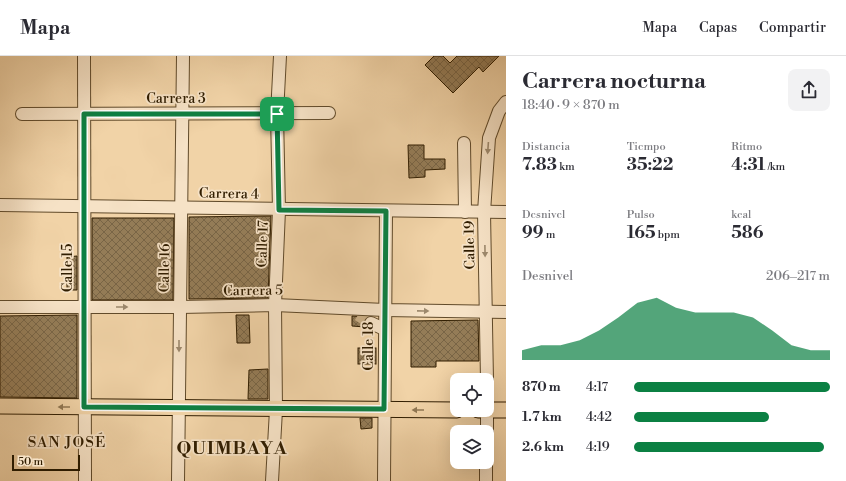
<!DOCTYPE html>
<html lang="es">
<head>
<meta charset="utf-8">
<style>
	:root { --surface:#fff; --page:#f2f2f3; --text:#2b2b33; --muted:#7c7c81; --line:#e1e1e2; --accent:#0b8043 }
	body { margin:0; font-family:"Libre Bodoni",serif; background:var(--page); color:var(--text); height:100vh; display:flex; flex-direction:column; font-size:15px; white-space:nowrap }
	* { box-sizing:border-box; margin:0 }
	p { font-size:13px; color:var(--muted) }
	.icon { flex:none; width:22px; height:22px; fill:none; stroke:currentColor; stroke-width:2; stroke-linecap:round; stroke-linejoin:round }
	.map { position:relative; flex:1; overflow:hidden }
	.details { display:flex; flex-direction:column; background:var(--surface); width:340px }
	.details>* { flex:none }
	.tools { position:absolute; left:450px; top:317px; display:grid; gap:8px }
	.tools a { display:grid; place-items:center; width:44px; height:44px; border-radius:8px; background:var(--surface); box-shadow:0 4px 16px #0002; font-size:20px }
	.scale { position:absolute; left:12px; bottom:10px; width:68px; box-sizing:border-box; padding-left:4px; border:2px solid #301d00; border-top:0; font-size:11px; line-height:14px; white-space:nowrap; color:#301d00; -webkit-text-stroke:3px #f6e2c6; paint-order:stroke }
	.pin { position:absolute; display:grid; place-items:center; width:34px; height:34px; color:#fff; margin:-17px; border-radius:8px; box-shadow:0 2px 6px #0006 }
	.round { display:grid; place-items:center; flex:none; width:42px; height:42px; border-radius:8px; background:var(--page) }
	.overview { display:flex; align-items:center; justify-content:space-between; height:68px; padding:0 16px }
	h1 { font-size:22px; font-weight:800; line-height:30px }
	.figures { display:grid; grid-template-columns:repeat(3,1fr); gap:6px; height:68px; padding:4px 16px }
	.figures div { display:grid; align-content:center }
	.figures b { font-size:17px; font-weight:800 }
	.figures small { font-size:11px; font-weight:400 }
	.figures p { font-size:11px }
	.chart { height:112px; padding:8px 16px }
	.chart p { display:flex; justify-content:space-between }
	.chart svg { width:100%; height:72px; margin-top:4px; fill:var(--accent); opacity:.7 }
	ul { padding:0 16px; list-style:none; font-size:13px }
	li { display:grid; grid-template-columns:64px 48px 1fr; align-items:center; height:30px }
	li i { height:10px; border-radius:5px; background:var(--accent) }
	header { display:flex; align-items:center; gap:24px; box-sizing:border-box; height:56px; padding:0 20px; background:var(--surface); border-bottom:1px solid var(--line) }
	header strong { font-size:19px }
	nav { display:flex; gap:22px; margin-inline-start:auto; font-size:14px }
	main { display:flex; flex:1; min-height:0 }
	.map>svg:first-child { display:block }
	.building { fill:url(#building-cross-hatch); stroke:#301d00 }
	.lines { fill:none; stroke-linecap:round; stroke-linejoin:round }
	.minor-tunnel { stroke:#caaf86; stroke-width:12; stroke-dasharray:12 6; stroke-linecap:butt }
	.minor-casing { stroke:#604a2a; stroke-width:14 }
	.major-casing { stroke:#301d00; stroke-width:17 }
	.minor { stroke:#f6e2c6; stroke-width:12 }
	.major { stroke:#f1d3a7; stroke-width:15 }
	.oneway { fill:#9d896d }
	.oneway2 { fill:#907854 }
	.route-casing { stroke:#fff; stroke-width:8 }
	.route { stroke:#0b8043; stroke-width:5 }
	.labels { text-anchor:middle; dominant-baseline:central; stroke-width:3.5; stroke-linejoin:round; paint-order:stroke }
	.street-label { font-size:14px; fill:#301d00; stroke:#f6e2c6 }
	.neighbourhood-label { font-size:15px; letter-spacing:1px; fill:#301d00; stroke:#f6e2c6 }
	.district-label { font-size:18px; font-weight:bold; letter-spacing:1px; fill:#301d00; stroke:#f6e2c6 }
</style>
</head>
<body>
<header>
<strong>Mapa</strong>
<nav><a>Mapa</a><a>Capas</a><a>Compartir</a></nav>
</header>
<main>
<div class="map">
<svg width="506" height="425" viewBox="0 0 506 425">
	<defs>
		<pattern id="building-cross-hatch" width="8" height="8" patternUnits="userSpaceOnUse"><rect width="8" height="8" fill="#947c57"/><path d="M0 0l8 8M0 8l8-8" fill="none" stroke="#796546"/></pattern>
	</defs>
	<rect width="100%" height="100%" fill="#f1d3a7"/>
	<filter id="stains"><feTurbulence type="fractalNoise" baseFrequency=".005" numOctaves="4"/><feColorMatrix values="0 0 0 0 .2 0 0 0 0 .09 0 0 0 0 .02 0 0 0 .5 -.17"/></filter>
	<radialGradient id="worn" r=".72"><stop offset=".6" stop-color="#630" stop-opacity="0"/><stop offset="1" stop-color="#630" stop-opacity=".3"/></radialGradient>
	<!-- building -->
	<g class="building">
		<polygon points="434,0 443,0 450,7 457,0 499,0 483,16 479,11 453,37 425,9"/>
		<polygon points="408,89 424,89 424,103 445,103 445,113 425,114 425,121 409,122"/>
		<polygon points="271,160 268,242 189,243 189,161"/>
		<polygon points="92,162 174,162 173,244 92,244"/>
		<polygon points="77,200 77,234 67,234 67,201"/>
		<polygon points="77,259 77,342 0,341 0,260"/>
		<polygon points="236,259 249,259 250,287 237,287"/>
		<polygon points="352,260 367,261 364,264 365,271 352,270"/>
		<polygon points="478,264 479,305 436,305 436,311 411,311 411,265"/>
		<rect x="358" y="292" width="18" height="16"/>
		<polygon points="268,313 268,343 248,343 249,314"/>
		<polygon points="360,362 372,362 372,372 361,373"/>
	</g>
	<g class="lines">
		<!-- minor-tunnel -->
		<polyline class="minor-tunnel" points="358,259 371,267"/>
		<!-- minor casing -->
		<g class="minor-casing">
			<g id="minor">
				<polyline points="84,0 85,425"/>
				<polyline points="22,58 329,57"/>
				<polyline points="464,87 465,156"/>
				<polyline points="0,149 506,156"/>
				<polyline points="0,251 180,251 275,249 385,254 506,256"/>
				<polyline points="371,267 384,273"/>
				<polyline points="487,324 484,156 489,82 499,55 506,46"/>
				<polyline points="487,376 487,354"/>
				<polyline points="178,425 183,0"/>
				<polyline points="272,425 276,354 275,249 279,154 277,58 280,0"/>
				<polyline points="384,425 386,155"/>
				<polyline points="486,425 486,406"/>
			</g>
		</g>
		<!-- major casing -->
		<g class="major-casing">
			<g id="major">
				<polyline points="0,350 457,354"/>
				<polyline points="478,354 506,354"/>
			</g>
		</g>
		<!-- minor -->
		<use href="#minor" class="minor"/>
		<!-- major -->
		<use href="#major" class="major"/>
	</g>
	<!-- one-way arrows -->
	<defs><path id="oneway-solid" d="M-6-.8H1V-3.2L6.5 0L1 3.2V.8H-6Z"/></defs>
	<g class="oneway">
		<use href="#oneway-solid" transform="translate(488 92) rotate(94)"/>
		<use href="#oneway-solid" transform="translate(485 195) rotate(89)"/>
		<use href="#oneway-solid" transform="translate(122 251)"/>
		<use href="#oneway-solid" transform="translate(423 255) rotate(1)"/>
		<use href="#oneway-solid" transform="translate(179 290) rotate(90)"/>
	</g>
	<g class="oneway2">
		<use href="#oneway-solid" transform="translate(64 351) rotate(-180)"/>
		<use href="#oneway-solid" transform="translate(418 354) rotate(-180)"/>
	</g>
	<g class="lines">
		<!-- route casing -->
		<g class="route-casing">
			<polygon id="route" points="84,58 277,58 279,154 386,155 384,353 84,351"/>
		</g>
		<!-- route -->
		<use href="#route" class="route"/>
	</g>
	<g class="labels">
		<!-- street labels -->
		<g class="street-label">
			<text x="176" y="43">Carrera 3</text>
			<text transform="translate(229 138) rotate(1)">Carrera 4</text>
			<text transform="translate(263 188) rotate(-88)">Calle 17</text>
			<text transform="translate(470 189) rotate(-91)">Calle 19</text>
			<text transform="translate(68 212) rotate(-90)">Calle 15</text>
			<text transform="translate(165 212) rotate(-89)">Calle 16</text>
			<text transform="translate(253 235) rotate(-1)">Carrera 5</text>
			<text transform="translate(369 290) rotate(-90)">Calle 18</text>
		</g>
		<!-- neighbourhood labels -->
		<g class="neighbourhood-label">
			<text x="67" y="386">SAN JOSÉ</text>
		</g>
		<!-- district labels -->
		<g class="district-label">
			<text x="232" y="392">QUIMBAYA</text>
		</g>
	</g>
	<rect width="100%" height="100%" filter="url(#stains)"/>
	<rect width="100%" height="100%" fill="url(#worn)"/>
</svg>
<div class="tools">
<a><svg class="icon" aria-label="locate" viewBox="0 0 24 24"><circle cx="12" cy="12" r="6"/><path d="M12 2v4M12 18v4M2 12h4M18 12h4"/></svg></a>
<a><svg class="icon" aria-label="layers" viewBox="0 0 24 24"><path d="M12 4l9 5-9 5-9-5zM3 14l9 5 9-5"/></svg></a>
</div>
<div class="scale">50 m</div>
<div class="pin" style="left:277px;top:58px;background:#1e9e55"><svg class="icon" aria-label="arrive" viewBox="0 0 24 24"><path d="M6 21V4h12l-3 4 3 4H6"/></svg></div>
</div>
<section class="details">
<div class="overview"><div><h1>Carrera nocturna</h1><p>18:40 · 9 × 870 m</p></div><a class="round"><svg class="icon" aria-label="share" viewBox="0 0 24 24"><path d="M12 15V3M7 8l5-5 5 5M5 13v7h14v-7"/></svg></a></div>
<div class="figures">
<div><p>Distancia</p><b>7.83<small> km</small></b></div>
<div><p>Tiempo</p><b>35:22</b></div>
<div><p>Ritmo</p><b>4:31<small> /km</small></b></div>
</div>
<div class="figures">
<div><p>Desnivel</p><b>99<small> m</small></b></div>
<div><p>Pulso</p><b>165<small> bpm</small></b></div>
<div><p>kcal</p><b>586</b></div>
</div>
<div class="chart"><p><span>Desnivel</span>206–217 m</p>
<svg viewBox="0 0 160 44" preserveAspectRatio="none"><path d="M0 44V38L10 35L20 35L30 32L40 26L50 18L60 9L70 6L80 12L90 15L100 15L110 15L120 18L130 26L140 35L150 38L160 38V44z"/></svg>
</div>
<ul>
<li><b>870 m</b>4:17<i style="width:100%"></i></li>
<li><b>1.7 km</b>4:42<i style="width:69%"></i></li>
<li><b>2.6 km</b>4:19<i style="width:97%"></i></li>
</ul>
</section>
</main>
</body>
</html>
